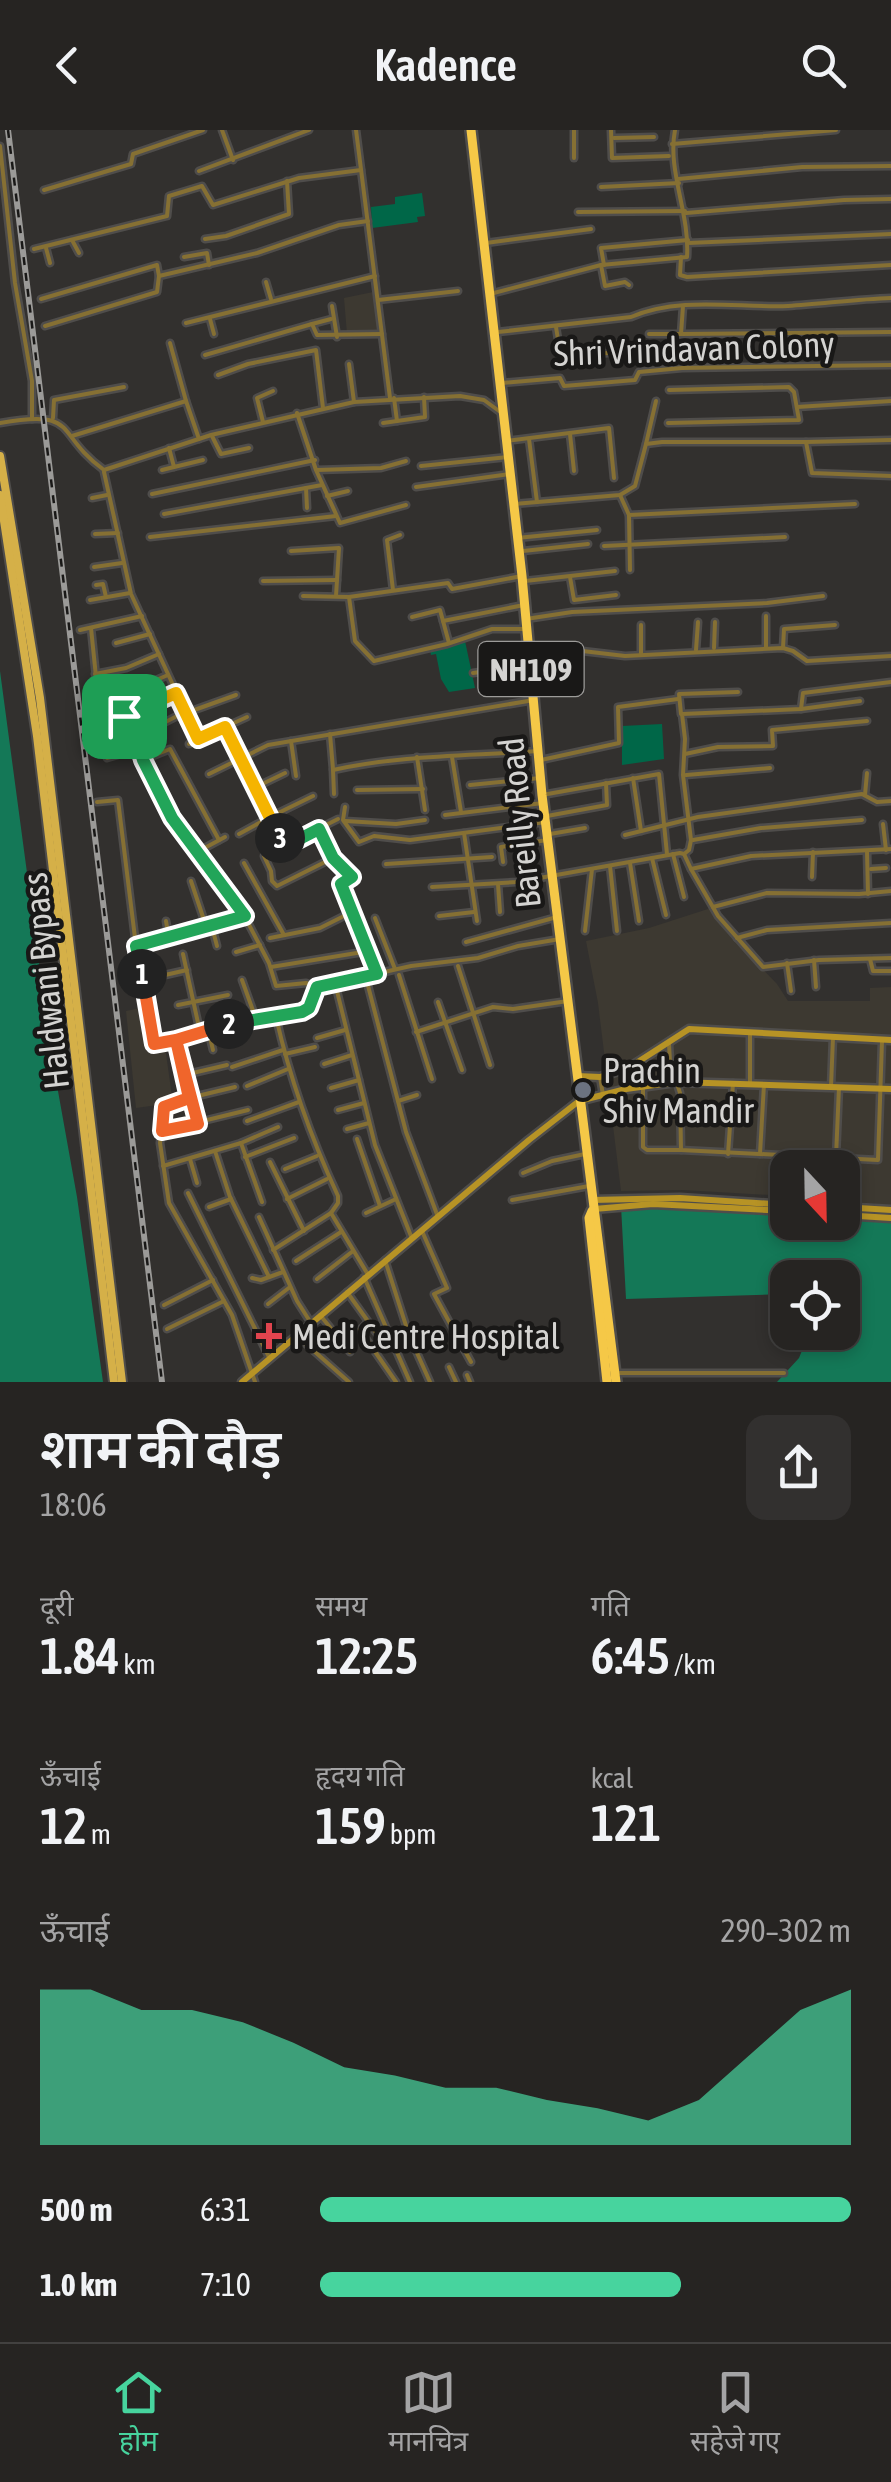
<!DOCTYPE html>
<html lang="hi">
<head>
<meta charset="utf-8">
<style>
	:root { --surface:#262422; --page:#32302f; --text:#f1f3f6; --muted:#a4a4a5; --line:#424140; --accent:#47d49e }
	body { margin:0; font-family:"Asap Condensed","Noto Sans Devanagari",sans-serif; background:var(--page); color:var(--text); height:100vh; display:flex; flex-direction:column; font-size:38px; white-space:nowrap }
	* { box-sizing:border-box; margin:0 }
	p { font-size:32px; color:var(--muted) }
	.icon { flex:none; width:55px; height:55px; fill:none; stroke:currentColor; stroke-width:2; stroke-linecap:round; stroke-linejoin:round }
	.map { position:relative; height:1252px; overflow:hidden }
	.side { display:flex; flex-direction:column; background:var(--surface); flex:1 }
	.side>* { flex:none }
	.needle { width:65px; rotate:158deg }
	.fabs { position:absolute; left:770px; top:1020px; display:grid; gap:20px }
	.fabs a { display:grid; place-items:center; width:90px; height:90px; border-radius:20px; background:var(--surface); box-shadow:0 5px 15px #0003,0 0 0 2px var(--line); font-size:50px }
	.pin { position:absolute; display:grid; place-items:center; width:85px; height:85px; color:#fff; margin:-42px; border-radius:20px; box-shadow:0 5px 15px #0006 }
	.km { position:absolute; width:50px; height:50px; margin:-25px; border-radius:50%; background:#222; color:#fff; font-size:28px; line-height:50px; text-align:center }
	.round { display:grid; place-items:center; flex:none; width:105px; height:105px; border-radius:20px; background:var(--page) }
	.headline { display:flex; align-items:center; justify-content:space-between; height:170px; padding:0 40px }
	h1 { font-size:55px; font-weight:600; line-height:75px }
	.metrics { display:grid; grid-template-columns:repeat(3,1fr); gap:15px; height:170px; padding:10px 40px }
	.metrics div { display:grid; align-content:center }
	.metrics b { font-size:50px; font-weight:600 }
	.metrics small { font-size:28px; font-weight:400 }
	.metrics p { font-size:28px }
	.chart { height:280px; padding:20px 40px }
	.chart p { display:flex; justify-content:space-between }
	.chart svg { width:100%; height:180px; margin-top:10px; fill:var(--accent); opacity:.7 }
	ul { padding:0 40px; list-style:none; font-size:32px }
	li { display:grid; grid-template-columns:160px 120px 1fr; align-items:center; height:75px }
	li i { height:25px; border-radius:12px; background:var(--accent) }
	header { display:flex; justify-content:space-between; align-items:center; height:130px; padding:0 40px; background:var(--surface); font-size:45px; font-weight:600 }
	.tab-bar { display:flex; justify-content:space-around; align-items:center; height:140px; border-top:2px solid var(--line); background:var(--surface); font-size:28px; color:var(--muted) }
	.tab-bar a { display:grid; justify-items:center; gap:5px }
	.tab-bar .on { color:var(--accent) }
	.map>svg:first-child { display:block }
	.built { fill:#3d3931 }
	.green { fill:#006748 }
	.forest { fill:#147857 }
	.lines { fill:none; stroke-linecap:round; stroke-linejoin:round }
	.street-casing { stroke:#4f4d4b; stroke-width:9 }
	.secondary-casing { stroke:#4f4d4b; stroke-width:11 }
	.primary-casing { stroke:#4f4d4b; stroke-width:12 }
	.highway-casing { stroke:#4f4d4b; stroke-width:14 }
	.street { stroke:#867033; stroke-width:4 }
	.secondary { stroke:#b79325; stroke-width:6 }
	.primary { stroke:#d5b048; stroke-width:8 }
	.highway { stroke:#f5c847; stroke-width:9 }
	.rail-casing { stroke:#9b9a98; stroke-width:6 }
	.rail { stroke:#191817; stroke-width:2.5; stroke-dasharray:8; stroke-linecap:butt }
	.split-1-casing { stroke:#fff; stroke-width:20 }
	.split-2-casing { stroke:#fff; stroke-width:20 }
	.split-3-casing { stroke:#fff; stroke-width:20 }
	.split-4-casing { stroke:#fff; stroke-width:20 }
	.split-1 { stroke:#22a559; stroke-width:12 }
	.split-2 { stroke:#f0652b; stroke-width:12 }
	.split-3 { stroke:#22a559; stroke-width:12 }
	.split-4 { stroke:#f5b400; stroke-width:12 }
	.worship-dot { fill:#6b7280; stroke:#191817; stroke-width:4 }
	.health-dot { fill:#e0444e; stroke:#191817; stroke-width:4 }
	.labels { text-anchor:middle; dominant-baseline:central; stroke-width:9; stroke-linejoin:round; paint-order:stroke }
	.shield { fill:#191817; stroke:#9c9b99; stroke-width:2.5 }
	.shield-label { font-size:32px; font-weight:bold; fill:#d4d3d1 }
	.street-label { font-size:35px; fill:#d4d3d1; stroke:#191817 }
	.poi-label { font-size:35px; fill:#d4d3d1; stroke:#191817; text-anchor:start }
</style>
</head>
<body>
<header><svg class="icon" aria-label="back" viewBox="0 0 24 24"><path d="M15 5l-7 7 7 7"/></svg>Kadence<svg class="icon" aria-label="search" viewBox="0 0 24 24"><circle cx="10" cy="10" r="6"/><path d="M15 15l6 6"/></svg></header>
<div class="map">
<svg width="891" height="1252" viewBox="0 0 891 1252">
	<rect width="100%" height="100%" fill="#32302e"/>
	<!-- built -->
	<g class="built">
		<polygon points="373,162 379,200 347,204 344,168"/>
		<polygon points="711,778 726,801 777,854 788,871 870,871 870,858 891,857 891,1075 843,1071 842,1038 788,1038 787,1066 683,1060 621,1061 598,873 586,811 649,798"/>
		<polygon points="146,877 152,917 165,916 172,967 165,974 136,978 126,881"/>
	</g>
	<!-- green -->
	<g class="green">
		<polygon points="422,63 425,86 417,87 418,92 372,98 371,77 395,74 395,67"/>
		<polygon points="465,511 475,558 449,562 441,549 436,524 431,525 430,520"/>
		<polygon points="662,594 664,629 622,635 622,596"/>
	</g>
	<!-- forest -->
	<g class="forest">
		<polygon points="0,541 51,922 77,1067 103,1252 0,1252"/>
		<polygon points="621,1076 787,1084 788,1092 842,1092 843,1088 891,1090 891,1252 777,1252 799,1228 809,1203 842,1202 842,1148 788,1148 787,1164 626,1169"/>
	</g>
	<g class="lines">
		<!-- street casing -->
		<g class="street-casing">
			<g id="street">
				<polyline points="222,0 233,30"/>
				<polyline points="356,0 390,268"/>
				<polyline points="611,0 612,28 669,26"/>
				<polyline points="614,8 654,7"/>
				<polyline points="672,14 836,0"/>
				<polyline points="0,16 15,153 32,251 32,289"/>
				<polyline points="574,28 574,0"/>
				<polyline points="199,41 309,0"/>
				<polyline points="678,49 802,37 891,36"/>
				<polyline points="601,57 679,53"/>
				<polyline points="44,60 131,34 133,24 203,0"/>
				<polyline points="578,82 685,81"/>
				<polyline points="686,83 844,70 891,69"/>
				<polyline points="205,109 226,106 289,84 287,51"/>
				<polyline points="72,110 79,123"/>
				<polyline points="486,113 591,99"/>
				<polyline points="688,113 891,104"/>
				<polyline points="46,118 50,133"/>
				<polyline points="34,119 167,86 169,66 202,56 213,75 299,48 361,40"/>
				<polyline points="184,127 207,123 209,135"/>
				<polyline points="681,127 680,145 687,147 891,135"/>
				<polyline points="601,135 605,156 625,152 629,155"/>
				<polyline points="604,135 601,118 688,110"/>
				<polyline points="266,152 271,169"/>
				<path d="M 490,164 L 601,135 L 687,127 C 690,83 667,41 675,0"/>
				<polyline points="41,169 157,135 159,146"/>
				<polyline points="378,170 458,161"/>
				<polyline points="332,176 337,207"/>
				<polyline points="683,176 681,204 891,202"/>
				<polyline points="210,189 214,204"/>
				<polyline points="186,193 375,146"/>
				<polyline points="312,194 331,189"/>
				<polyline points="45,196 157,162 159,146 257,123 339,95 368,91"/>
				<polyline points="556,197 561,228 635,220"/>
				<path d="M 498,202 L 631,187 C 680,166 737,178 788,176 C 822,174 857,169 891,168"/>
				<polyline points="649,204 681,204"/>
				<polyline points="170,213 186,271"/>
				<polyline points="205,225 312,194 317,205 382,204"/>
				<polyline points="349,234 354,272"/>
				<polyline points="218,245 248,234 316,220 323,278"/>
				<polyline points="502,253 560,248 564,256 635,250 639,242 682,238 891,235"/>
				<polyline points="394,268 397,291"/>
				<polyline points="797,277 891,271"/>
				<polyline points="297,283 316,340 340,393 406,375"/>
				<polyline points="53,288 54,270 124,257"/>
				<polyline points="263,292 257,268 273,261"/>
				<path d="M 0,293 C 81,279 53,303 104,340 L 211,305 L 354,272 L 460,266 L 484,270 L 499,281"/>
				<polyline points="383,293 425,287 424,267"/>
				<polyline points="668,293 799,290 794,262 789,257 669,260"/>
				<polyline points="570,304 574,341"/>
				<polyline points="72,306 186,271 199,309"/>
				<polyline points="212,306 221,324 249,318"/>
				<polyline points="529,309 537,372"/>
				<polyline points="506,311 609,298 614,348"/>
				<polyline points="806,312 891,310"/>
				<polyline points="646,314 656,271"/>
				<polyline points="169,318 174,337 203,330"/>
				<polyline points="421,336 508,327"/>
				<polyline points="162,340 174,337"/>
				<polyline points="317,340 381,338 406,331"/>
				<polyline points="104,342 131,464 198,609"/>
				<polyline points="416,357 510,344"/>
				<polyline points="306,358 307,378"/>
				<polyline points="152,364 315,330"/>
				<polyline points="620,365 629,385"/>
				<polyline points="327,366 348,361"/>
				<polyline points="92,368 107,365"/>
				<polyline points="514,374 620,365 635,356 646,314 662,312 806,312 812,343 891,346"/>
				<polyline points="164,384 322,355"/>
				<polyline points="95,404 118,403"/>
				<polyline points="150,407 336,386"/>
				<polyline points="517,408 597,400"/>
				<polyline points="604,416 785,407"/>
				<polyline points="291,421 339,418 336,466"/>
				<polyline points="523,421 588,414"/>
				<polyline points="94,437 122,433"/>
				<polyline points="630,440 629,385 855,374"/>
				<polyline points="570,447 574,470 616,465"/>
				<polyline points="263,451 337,450"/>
				<polyline points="525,451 615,441"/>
				<polyline points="96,455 103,454 106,467"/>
				<polyline points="393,460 387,410 400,405"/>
				<polyline points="303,466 349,467 448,453 452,459 522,446"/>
				<polyline points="349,467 355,511 374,531 447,514 492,499 527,499"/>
				<polyline points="90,470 130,463"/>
				<polyline points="766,486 766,517"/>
				<polyline points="412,487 440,480 449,513"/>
				<polyline points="526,489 572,482 767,473 823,466"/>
				<polyline points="443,491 524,475"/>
				<polyline points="641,495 641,524"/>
				<polyline points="91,498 103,615 107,628 121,624 120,620 138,613 143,630 172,688 245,787 269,833 276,856 306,853 317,857"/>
				<polyline points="80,500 142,486"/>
				<polyline points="116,513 150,504"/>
				<polyline points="714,518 715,492"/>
				<polyline points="783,518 784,499 835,495"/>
				<polyline points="696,520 698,492"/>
				<polyline points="531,521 574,520 625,526 783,518 793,521 807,531 891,526"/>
				<polyline points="473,543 531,535"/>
				<polyline points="95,544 126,538 159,524"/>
				<polyline points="99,568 119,566 168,545"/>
				<polyline points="801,579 803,563 891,552"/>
				<polyline points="186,583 236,565"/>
				<polyline points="681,584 679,564 738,562"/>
				<polyline points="125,586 133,615"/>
				<polyline points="102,590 131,585 176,563"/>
				<polyline points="225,597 247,587"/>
				<polyline points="142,604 185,582"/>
				<polyline points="330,604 333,639"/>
				<polyline points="291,611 296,646"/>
				<polyline points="189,614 225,597 270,687 313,666"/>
				<polyline points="685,624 718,617 773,616 772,600 867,591"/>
				<polyline points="417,627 425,680"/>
				<polyline points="452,627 461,682"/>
				<polyline points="145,629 170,619 219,710"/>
				<polyline points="541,630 619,613 618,577 678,569"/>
				<polyline points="209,644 268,615 534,570"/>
				<polyline points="686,645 770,638"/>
				<polyline points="633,648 641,701"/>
				<polyline points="470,655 540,648"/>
				<polyline points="254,658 285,643"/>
				<polyline points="357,660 423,659"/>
				<path d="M 334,664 L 333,640 C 400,625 469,626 537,621"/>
				<polyline points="542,665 659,644 667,724"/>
				<polyline points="865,665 867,643"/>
				<polyline points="97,672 118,670 136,816"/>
				<polyline points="345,677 343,690 359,712 374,706 410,710 546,692"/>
				<polyline points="445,685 543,673"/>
				<polyline points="547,686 607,675 606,653"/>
				<polyline points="345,691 396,694 425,690"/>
				<polyline points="883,694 886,720"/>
				<polyline points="319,699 333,728 352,747 341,755 377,844"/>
				<polyline points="464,703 477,791"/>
				<polyline points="239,704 270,687 284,717"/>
				<polyline points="550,704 585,698"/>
				<polyline points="625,705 698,687 862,664 877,672 891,671"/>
				<polyline points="693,710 761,698 862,690"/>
				<polyline points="199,721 225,707"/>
				<polyline points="867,721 868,764"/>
				<polyline points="673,724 684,767"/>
				<polyline points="684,724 689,720 691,710 683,645 685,609 682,584 801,579 860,571"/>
				<polyline points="333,728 277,756 272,751 271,741 264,726 338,689"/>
				<polyline points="652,728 666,785"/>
				<polyline points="503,732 501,717 547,710"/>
				<polyline points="244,733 284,805"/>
				<polyline points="630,733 639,791"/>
				<polyline points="386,734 492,727"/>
				<polyline points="610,736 617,801"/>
				<polyline points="691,739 718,786 763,837 819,830 891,828"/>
				<polyline points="871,739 886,738"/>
				<polyline points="812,747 813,722"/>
				<polyline points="191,751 207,799"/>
				<polyline points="498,754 500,782"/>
				<polyline points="432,757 517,752 680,723 684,724 691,739 751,726 891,719"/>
				<polyline points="713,777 767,763 859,764 891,761"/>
				<polyline points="439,786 474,782"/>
				<polyline points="375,788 395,839"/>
				<polyline points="166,791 169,809"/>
				<polyline points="212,797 217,816"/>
				<polyline points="585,801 592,739"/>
				<polyline points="270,808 320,798 352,782"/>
				<polyline points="737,808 767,800 891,793"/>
				<polyline points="466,812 557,787"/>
				<polyline points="236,822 260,815"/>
				<polyline points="183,824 200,902"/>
				<polyline points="870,829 873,841 891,841"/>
				<polyline points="814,830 816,857"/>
				<polyline points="787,833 791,861"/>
				<polyline points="458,836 490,935"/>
				<polyline points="271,837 369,821"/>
				<polyline points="165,845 187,840"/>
				<polyline points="399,845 432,949"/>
				<polyline points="366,848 406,1002 438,1087"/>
				<polyline points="242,850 256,889"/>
				<polyline points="335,853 375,1015 411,1106"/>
				<polyline points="438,872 462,940"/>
				<polyline points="178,875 228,865"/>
				<path d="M 276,887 C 290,949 311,1008 338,1066 L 338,1073 L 331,1083 L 367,1143"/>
				<polyline points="208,899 213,920"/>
				<polyline points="416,902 493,877 513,879 568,871"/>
				<polyline points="317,908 345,900"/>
				<polyline points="176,909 155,915 136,816 245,787"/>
				<polyline points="669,914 670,932 680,963 681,1020 878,1030 882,911"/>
				<polyline points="285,924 315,917"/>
				<polyline points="324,934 352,925"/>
				<polyline points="232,937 283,920"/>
				<polyline points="184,945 227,935"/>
				<polyline points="600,947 603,965"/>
				<polyline points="750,954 750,904"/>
				<polyline points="247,956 288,939"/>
				<polyline points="643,957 643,1017 647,1020 681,1020"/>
				<polyline points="831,957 833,907"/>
				<polyline points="331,958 359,950"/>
				<polyline points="398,971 417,965"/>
				<polyline points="338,980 364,973"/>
				<polyline points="247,991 299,972"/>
				<polyline points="198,994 189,968 235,957"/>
				<polyline points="347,999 369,993"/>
				<polyline points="162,1001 248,980"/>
				<polyline points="357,1009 380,1076"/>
				<polyline points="241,1013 262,1072"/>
				<polyline points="215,1021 230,1067 269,1147"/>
				<polyline points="728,1024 733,953"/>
				<polyline points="760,1024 764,954"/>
				<polyline points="245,1027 294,1008"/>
				<polyline points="836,1027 839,957"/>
				<polyline points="190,1029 197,1053"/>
				<polyline points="270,1032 304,1101"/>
				<polyline points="163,1036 241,1013 278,997"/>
				<polyline points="285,1039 317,1026"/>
				<polyline points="523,1043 552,1031 585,1024"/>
				<polyline points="188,1063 270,1229"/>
				<polyline points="287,1069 327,1049"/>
				<polyline points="512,1070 589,1056"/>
				<polyline points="209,1077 231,1069"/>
				<polyline points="366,1083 396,1069"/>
				<polyline points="259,1087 297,1171 311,1193"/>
				<polyline points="422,1101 447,1158 434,1164 471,1232"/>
				<polyline points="273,1120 331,1083"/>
				<polyline points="385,1130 409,1205 430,1252"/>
				<polyline points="296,1131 341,1102"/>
				<polyline points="364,1147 410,1252"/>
				<polyline points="252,1148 261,1150 283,1142"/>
				<polyline points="317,1149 353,1121"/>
				<polyline points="347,1162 380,1208"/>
				<polyline points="268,1174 290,1157"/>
				<polyline points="164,1175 213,1150"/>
				<polyline points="320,1185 350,1222"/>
				<polyline points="368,1192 360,1200 396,1252"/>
				<polyline points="167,1199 224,1171"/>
				<polyline points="297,1206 349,1252"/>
				<polyline points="449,1237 456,1252"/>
				<polyline points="618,1243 784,1243"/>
				<polyline points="467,1245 470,1252"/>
				<polyline points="255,1252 232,1185 169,1073 160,1013 164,977 189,968 176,909 215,897 302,882 309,878 317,857 411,836 478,828 518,816 560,809"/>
			</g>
		</g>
		<!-- secondary casing -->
		<g class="secondary-casing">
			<g id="secondary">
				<polyline points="577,946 600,947 630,937 689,899 891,910"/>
				<polyline points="592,1070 680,1068 788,1075"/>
				<polyline points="842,1077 891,1080"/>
				<polyline points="594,1079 653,1074 788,1081"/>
				<polyline points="842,1085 891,1088"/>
				<polyline points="242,1252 529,1010 579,971 626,959 676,952 891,959"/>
			</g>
		</g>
		<!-- primary casing -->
		<g class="primary-casing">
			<g id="primary">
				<polyline points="0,326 40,568 122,1252"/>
				<polyline points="0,365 37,606 114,1252"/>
			</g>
		</g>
		<!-- highway casing -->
		<g class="highway-casing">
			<g id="highway">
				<polyline points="471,0 522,446 542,665 616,1252"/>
				<polyline points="592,1081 589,1088 607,1252"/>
			</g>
		</g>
		<!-- street -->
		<use href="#street" class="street"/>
		<!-- secondary -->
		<use href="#secondary" class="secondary"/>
		<!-- primary -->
		<use href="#primary" class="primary"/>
		<!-- highway -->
		<use href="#highway" class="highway"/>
		<!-- rail casing -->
		<g class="rail-casing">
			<polyline id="rail" points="8,0 162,1252"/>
		</g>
		<!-- rail -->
		<use href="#rail" class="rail"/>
	</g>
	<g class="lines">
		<!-- split-1 casing -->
		<g class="split-1-casing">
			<polyline id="split-1" points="124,586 134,615 138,613 143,630 172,688 245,786 136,816 142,844"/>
		</g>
		<!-- split-2 casing -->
		<g class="split-2-casing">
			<polyline id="split-2" points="142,844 154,914 176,910 189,968 164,977 162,1001 198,994 176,910 229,894"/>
		</g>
		<!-- split-3 casing -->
		<g class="split-3-casing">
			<polyline id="split-3" points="229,894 302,882 309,878 317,857 377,844 341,754 352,747 333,728 319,699 284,717 280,708"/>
		</g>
		<!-- split-4 casing -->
		<g class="split-4-casing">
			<polyline id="split-4" points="124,586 176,563 198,609 225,597 280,708"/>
		</g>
		<!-- split-1 -->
		<use href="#split-1" class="split-1"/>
		<!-- split-2 -->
		<use href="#split-2" class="split-2"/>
		<!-- split-3 -->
		<use href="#split-3" class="split-3"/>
		<!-- split-4 -->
		<use href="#split-4" class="split-4"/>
	</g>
	<!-- markers -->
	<circle class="worship-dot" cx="583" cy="960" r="10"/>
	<path class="health-dot" d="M264 1191h10v10h10v10h-10v10h-10v-10h-10v-10h10z"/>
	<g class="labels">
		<!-- shield labels -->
		<rect class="shield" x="478.5" y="512" width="105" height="54" rx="8"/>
		<g class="shield-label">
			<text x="531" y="539">NH109</text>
		</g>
		<!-- street labels -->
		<g class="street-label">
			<text transform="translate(694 218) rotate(-2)">Shri Vrindavan Colony</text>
			<text transform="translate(519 693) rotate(-96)">Bareilly Road</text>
			<text transform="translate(45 851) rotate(-96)">Haldwani Bypass</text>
		</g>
		<!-- poi labels -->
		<g class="poi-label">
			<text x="603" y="940">Prachin<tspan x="603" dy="40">Shiv Mandir</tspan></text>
			<text x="292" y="1206">Medi Centre Hospital</text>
		</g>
	</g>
</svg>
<div class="fabs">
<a><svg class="needle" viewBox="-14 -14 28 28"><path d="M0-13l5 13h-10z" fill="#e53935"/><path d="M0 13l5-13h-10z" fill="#a4a4a5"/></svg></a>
<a><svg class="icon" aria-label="locate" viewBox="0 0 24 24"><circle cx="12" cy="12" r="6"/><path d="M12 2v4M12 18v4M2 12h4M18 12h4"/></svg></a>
</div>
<div class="pin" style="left:124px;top:586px;background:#1e9e55"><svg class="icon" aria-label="arrive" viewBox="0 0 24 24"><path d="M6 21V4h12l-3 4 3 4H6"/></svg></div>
<b class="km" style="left:142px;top:844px">1</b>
<b class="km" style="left:229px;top:894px">2</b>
<b class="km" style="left:280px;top:708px">3</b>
</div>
<section class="side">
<div class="headline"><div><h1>शाम की दौड़</h1><p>18:06</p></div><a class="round"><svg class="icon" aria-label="share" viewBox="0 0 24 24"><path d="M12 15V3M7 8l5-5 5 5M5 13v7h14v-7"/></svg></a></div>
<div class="metrics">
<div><p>दूरी</p><b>1.84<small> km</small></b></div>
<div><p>समय</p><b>12:25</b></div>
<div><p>गति</p><b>6:45<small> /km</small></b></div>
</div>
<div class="metrics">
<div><p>ऊँचाई</p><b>12<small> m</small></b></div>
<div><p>हृदय गति</p><b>159<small> bpm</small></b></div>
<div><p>kcal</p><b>121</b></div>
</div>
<div class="chart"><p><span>ऊँचाई</span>290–302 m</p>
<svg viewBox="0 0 160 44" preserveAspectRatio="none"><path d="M0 44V6L10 6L20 11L30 11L40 14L50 19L60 25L70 27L80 30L90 30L100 33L110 35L120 38L130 33L140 22L150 11L160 6V44z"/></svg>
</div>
<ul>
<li><b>500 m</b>6:31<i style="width:100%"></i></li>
<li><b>1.0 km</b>7:10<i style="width:68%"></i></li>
</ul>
</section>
<nav class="tab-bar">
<a class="on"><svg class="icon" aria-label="home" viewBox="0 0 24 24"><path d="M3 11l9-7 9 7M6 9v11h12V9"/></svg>होम</a>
<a><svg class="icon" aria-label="map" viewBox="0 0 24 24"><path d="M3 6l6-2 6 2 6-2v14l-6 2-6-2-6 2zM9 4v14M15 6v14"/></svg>मानचित्र</a>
<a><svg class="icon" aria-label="saved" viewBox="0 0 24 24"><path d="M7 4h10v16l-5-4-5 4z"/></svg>सहेजे गए</a>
</nav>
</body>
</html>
